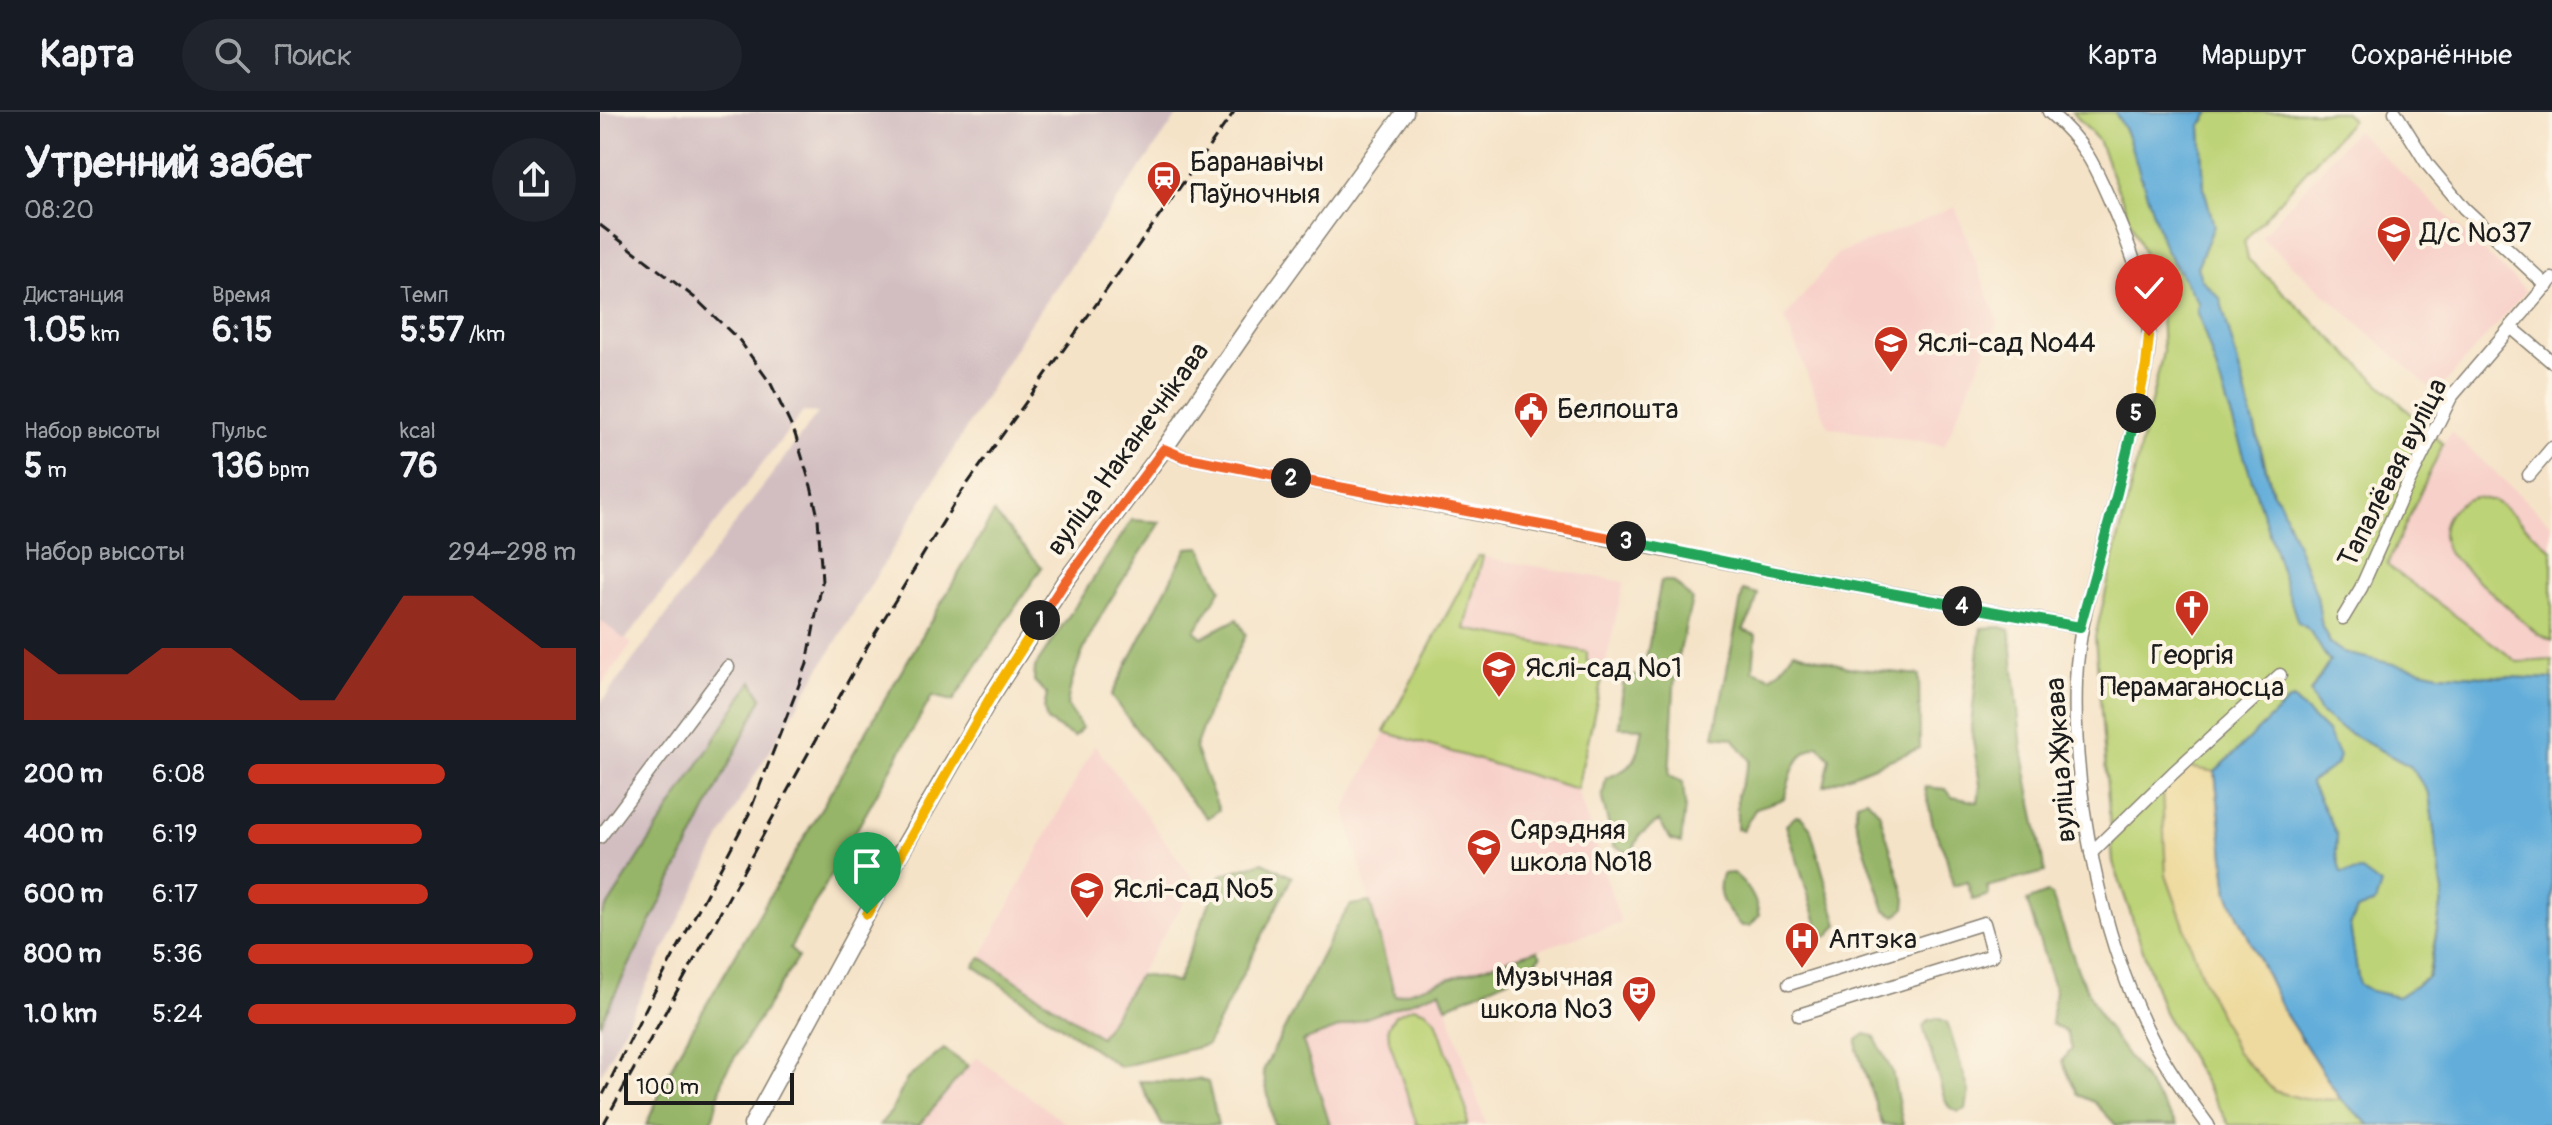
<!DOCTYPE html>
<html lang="ru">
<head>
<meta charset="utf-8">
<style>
	:root { --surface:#171b24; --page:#20242c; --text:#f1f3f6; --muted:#9ea1a6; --line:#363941; --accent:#c8321e }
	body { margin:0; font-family:Pangolin,sans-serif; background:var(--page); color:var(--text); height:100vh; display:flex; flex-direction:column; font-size:30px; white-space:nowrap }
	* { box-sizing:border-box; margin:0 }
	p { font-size:26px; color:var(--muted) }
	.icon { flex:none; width:44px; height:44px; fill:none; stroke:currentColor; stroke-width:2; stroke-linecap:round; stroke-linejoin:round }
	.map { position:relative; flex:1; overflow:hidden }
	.panel { display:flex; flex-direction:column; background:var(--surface); width:600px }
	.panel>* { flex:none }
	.scale { position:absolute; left:24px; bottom:20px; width:170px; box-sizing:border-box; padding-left:8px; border:4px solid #1c1c1c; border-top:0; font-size:22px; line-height:28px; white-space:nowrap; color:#1c1c1c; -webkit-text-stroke:6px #fcf5e5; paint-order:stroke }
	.pin { position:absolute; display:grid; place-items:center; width:68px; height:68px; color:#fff; margin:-82px -34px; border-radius:50% 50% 50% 0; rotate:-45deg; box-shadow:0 0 8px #0007 }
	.pin .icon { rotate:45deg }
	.km { position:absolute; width:40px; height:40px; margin:-20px; border-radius:50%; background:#222; color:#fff; font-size:22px; line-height:40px; text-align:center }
	.round { display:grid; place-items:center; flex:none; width:84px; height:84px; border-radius:42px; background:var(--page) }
	.overview { display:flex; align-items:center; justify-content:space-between; height:136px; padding:0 24px }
	h1 { font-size:44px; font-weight:700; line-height:60px }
	.figures { display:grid; grid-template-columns:repeat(3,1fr); gap:12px; height:136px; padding:8px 24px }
	.figures div { display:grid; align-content:center }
	.figures b { font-size:34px; font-weight:700 }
	.figures small { font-size:22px; font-weight:400 }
	.figures p { font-size:22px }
	.chart { height:224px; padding:16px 24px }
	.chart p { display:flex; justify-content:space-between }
	.chart svg { width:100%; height:144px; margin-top:8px; fill:var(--accent); opacity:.7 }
	ul { padding:0 24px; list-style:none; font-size:26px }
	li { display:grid; grid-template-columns:128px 96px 1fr; align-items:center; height:60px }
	li i { height:20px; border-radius:10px; background:var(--accent) }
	header { display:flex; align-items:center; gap:48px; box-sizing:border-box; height:112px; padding:0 40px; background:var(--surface); border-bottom:2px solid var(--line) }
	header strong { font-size:38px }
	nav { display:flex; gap:44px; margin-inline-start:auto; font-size:28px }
	.search { width:560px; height:72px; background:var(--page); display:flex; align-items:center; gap:20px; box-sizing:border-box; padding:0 28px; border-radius:44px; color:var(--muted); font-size:30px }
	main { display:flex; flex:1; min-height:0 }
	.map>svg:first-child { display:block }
	.built { fill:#f7d0c9 }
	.industrial { fill:#d2bec1 }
	.green { fill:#bdd377; stroke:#6c784a; stroke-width:2 }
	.forest { fill:#96b568; stroke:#596842; stroke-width:2 }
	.sand { fill:#eeda9e; stroke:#857b5d; stroke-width:2 }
	.water { fill:#62adda; stroke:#3f647b; stroke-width:2 }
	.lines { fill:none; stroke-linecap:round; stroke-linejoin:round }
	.minor-casing { stroke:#888072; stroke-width:15 }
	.major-casing { stroke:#888072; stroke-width:19 }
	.minor { stroke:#fff; stroke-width:12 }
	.major { stroke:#fff; stroke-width:16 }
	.rail { stroke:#1c1c1c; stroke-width:3; stroke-dasharray:12 6; stroke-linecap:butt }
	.split-1-casing { stroke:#fff; stroke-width:16 }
	.split-2-casing { stroke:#fff; stroke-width:16 }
	.split-3-casing { stroke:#fff; stroke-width:16 }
	.split-4-casing { stroke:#fff; stroke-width:16 }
	.split-5-casing { stroke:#fff; stroke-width:16 }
	.split-6-casing { stroke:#fff; stroke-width:16 }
	.split-1 { stroke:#f5b400; stroke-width:10 }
	.split-2 { stroke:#f0652b; stroke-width:10 }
	.split-3 { stroke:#f0652b; stroke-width:10 }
	.split-4 { stroke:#22a559; stroke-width:10 }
	.split-5 { stroke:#22a559; stroke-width:10 }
	.split-6 { stroke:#f5b400; stroke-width:10 }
	.labels { text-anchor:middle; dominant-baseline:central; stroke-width:8; stroke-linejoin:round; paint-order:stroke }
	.poi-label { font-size:28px; fill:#1c1c1c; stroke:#fcf5e5; text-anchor:start }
	.street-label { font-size:28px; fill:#1c1c1c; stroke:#fcf5e5 }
</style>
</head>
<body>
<header>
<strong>Карта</strong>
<div class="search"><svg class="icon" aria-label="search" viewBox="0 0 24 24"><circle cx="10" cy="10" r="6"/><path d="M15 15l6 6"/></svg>Поиск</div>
<nav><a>Карта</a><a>Маршрут</a><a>Сохранённые</a></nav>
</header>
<main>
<section class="panel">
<div class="overview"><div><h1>Утренний забег</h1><p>08:20</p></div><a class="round"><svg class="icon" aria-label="share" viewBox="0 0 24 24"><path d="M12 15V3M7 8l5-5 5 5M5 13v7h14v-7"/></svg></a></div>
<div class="figures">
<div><p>Дистанция</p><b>1.05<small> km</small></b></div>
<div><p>Время</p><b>6:15</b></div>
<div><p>Темп</p><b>5:57<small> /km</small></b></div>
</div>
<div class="figures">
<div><p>Набор высоты</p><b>5<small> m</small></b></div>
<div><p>Пульс</p><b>136<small> bpm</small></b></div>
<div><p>kcal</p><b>76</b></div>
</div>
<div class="chart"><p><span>Набор высоты</span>294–298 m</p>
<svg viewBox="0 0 160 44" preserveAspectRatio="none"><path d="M0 44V22L10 30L20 30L30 30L40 22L50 22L60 22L70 30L80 38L90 38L100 22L110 6L120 6L130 6L140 14L150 22L160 22V44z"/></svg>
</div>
<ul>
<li><b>200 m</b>6:08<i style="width:60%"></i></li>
<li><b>400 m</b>6:19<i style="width:53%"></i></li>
<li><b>600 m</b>6:17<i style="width:55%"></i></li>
<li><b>800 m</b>5:36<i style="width:87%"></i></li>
<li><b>1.0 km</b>5:24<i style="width:100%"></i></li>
</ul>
</section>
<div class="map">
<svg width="1952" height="1013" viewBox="0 0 1952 1013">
	<rect width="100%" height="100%" fill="#fcf5e5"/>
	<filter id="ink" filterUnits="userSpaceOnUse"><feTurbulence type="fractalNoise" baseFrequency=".0125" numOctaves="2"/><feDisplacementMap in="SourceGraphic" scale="16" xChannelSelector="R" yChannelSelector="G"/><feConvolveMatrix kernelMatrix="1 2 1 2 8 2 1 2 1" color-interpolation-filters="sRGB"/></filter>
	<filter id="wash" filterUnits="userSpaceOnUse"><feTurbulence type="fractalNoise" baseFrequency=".006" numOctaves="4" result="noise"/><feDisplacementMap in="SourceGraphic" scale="32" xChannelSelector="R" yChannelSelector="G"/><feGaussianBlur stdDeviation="1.8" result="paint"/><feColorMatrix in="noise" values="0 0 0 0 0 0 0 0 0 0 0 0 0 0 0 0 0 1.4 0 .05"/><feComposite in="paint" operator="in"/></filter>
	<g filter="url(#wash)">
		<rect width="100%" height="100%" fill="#f5e3c8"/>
		<!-- built -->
		<g class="built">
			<polygon points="1756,18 1926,179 1836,281 1661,125"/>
			<polygon points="1355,95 1398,209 1344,334 1228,315 1185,206 1237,142"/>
			<polygon points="1851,320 1952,413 1952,548 1918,550 1787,452 1835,343"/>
			<polygon points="878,444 1024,470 977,677 1021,811 795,884 745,697"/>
			<polygon points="0,508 32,532 0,575"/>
			<polygon points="495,633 596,771 500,925 381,845"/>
			<polygon points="841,878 886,1013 731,1013 702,929"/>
			<polygon points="376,945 468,1013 319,1013"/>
		</g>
		<!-- industrial -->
		<polygon class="industrial" points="0,0 580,0 429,213 141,686 0,964 0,592 218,301 203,300 25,528 0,508"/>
		<!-- green -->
		<g class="green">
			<path d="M 1472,0 L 1515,0 L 1526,20 L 1582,164 L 1589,172 L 1599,192 L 1597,198 L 1698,510 C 1716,518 1717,536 1730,549 L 1710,580 L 1740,616 L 1811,655 L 1829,682 L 1843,782 L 1828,865 L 1798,885 L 1771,879 L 1759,872 L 1750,814 L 1757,798 L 1741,762 L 1736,741 L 1737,723 L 1710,670 L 1727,620 L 1693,587 L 1687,590 L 1615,660 L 1684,900 L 1741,988 L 1770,1013 L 1629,1013 L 1564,900 L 1513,750 L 1495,525 L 1563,240 L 1560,182 L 1498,28 Z"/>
			<polygon points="1610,0 1745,0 1752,8 1644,129 1648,147 1843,332 1787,453 1918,550 1952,548 1952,567 1839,562 1744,542 1730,531 1722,515 1717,484 1679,388 1673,380 1620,187 1601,167 1597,155 1614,114 1604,76 1601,14"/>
			<path d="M 1876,385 L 1894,389 L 1902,394 L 1952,438 L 1952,529 L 1937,522 L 1849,442 C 1835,417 1847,392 1876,385 Z"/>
			<polygon points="878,444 883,444 865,517 987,540 987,550 1005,554 977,677 784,620"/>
			<polygon points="813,895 826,899 836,908 867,1000 867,1013 817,1013 789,928 788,915 795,903"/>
		</g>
		<!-- forest -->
		<g class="forest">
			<polygon points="394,401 442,455 353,589 332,584 190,836 198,845 125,961 111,1013 46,1013 78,941"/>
			<path d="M 532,408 L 561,410 C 526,465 476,529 467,593 L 482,616 L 474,625 L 447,609 L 444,597 L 447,582 L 434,569 L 435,555 Z"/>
			<polygon points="601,435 621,477 595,519 602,525 637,507 646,523 609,598 595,636 619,698 607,706 585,682 511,584 587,436"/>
			<path d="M 1061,469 L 1073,469 L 1092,487 L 1075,560 L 1069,664 L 1083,670 L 1085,694 L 1081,731 L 1071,728 L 1059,709 L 1040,723 L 1031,742 L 1014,734 L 1002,687 L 1006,666 C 1037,655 1037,647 1043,616 L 1019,615 L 1023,572 L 1044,558 Z"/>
			<path d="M 1143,478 L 1158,482 L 1153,500 L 1143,518 L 1156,523 L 1153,558 L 1171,565 L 1180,558 L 1194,539 L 1252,556 L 1319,563 L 1320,636 L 1224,674 L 1230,646 L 1218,633 C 1192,644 1192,662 1184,687 L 1156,696 L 1143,718 L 1137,717 L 1137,683 L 1150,649 L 1133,626 L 1114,624 Z"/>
			<polygon points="1400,515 1410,518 1422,637 1445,760 1387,775 1389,783 1373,788 1367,770 1353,774 1346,744 1333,714 1325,675 1346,677 1352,685 1378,690 1380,673 1371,615 1381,516"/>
			<polygon points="152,569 162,586 0,912 0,806"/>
			<polygon points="1267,687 1279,700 1306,787 1305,796 1296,804 1285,798 1255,707 1257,690"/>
			<polygon points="1196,704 1201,705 1210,715 1238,813 1227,825 1220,820 1186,713"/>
			<polygon points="663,750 692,765 607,933 520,955 374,854 381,845 500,925 539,863 561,866 577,871 621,763"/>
			<path d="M 1133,761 C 1147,771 1157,788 1159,804 L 1150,814 L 1141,814 C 1126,798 1114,784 1122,762 Z"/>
			<polygon points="1447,781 1452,784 1479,861 1502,908 1577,1013 1516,1013 1494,990 1478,983 1462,949 1472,937 1466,920 1451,912 1455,879 1427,789"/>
			<polygon points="770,790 795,884 937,838 941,844 930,857 846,895 840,879 703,929 730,1013 674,1013 663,959 737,813 751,793"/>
			<polygon points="1337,906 1347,910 1369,979 1366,997 1358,1000 1349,995 1344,985 1323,914 1329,908"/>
			<polygon points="1265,922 1274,924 1292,959 1303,1013 1283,1013 1281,1009 1257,937 1257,928"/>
			<polygon points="344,937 368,954 319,1013 279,1013 291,1000 307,967"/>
			<polygon points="598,967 608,970 618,1013 562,1013 539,969 577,970"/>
		</g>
		<!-- sand -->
		<polygon class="sand" points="1588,655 1615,660 1628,782 1684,900 1741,988 1704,987 1674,979 1636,939 1603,867 1566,763 1562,678"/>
		<!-- water -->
		<path class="water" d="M 1515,0 L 1610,0 L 1601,14 L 1604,76 L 1614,114 L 1597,155 L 1601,167 L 1620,186 L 1672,380 L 1679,388 L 1717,484 L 1722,515 L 1730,531 L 1744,541 L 1839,562 L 1952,567 L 1952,1013 L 1770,1013 L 1741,988 L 1684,900 L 1628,782 L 1615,660 L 1687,590 L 1693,587 L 1727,620 L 1739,644 L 1736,653 L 1710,670 L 1737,723 L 1736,741 L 1741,761 L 1762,759 L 1781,773 L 1775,791 L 1757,798 L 1750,814 L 1759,872 L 1771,879 L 1798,885 L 1829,865 L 1843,782 L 1829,682 L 1811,655 L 1740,616 L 1719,599 L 1710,581 L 1730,549 C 1717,536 1716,518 1698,511 L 1597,198 L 1599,192 L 1565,137 L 1526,20 Z"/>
	</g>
	<g filter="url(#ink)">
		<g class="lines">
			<!-- minor casing -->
			<g class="minor-casing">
				<g id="minor">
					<path d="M 1449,0 C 1488,33 1497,59 1517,105 C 1532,141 1550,187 1549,227 C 1548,253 1541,279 1535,304 C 1527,339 1519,375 1509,410 C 1494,463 1478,514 1476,569 C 1472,680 1501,828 1552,927 C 1568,957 1588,986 1608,1013"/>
					<polyline points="1795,0 1828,53 1864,96 1947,174"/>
					<polyline points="1912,216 1952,250"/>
					<polyline points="564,337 583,345 1170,459 1480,515"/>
					<polyline points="1929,363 1952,336"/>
					<polyline points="1743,506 1761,476 1801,386 1851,285 1952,167"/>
					<polyline points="0,725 128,555"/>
					<polyline points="1491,741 1573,661 1680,563"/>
					<polyline points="1189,872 1384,811 1393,843 1199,903"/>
				</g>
			</g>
			<!-- major casing -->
			<g class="major-casing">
				<polyline id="major" points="152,1013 290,759 390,586 464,471 564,337 652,210 805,0"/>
			</g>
			<!-- minor -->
			<use href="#minor" class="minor"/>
			<!-- major -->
			<use href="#major" class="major"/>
			<!-- rail -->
			<g class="rail">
				<polyline points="0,113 95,186 140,229 171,272 195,322 211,374 218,405 222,470 207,552 149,702 49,890 0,989"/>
				<polyline points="3,1013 268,533 360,382 634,0"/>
			</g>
		</g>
	</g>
	<g class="lines" filter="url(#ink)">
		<!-- split-1 casing -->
		<g class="split-1-casing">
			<polyline id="split-1" points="267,802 390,586 440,508"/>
		</g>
		<!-- split-2 casing -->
		<g class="split-2-casing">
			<polyline id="split-2" points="440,508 464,471 564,337 583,345 691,366"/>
		</g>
		<!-- split-3 casing -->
		<g class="split-3-casing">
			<polyline id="split-3" points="691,366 1026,429"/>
		</g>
		<!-- split-4 casing -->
		<g class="split-4-casing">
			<polyline id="split-4" points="1026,429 1170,459 1362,494"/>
		</g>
		<!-- split-5 casing -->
		<g class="split-5-casing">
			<polyline id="split-5" points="1362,494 1480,515 1517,381 1536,301"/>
		</g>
		<!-- split-6 casing -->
		<g class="split-6-casing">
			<polyline id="split-6" points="1536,301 1546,254 1549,224"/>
		</g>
		<!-- split-1 -->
		<use href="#split-1" class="split-1"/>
		<!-- split-2 -->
		<use href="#split-2" class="split-2"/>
		<!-- split-3 -->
		<use href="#split-3" class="split-3"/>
		<!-- split-4 -->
		<use href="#split-4" class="split-4"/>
		<!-- split-5 -->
		<use href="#split-5" class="split-5"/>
		<!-- split-6 -->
		<use href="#split-6" class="split-6"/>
	</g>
	<!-- icons -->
	<defs>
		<g id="station-pin" transform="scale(1.8)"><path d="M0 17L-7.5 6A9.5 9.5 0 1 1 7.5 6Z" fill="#c8321e" stroke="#fcf5e5"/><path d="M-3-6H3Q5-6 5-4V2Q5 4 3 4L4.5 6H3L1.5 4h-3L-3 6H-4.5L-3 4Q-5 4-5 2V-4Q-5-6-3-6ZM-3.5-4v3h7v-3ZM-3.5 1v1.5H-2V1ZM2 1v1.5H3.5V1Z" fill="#fff"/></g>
		<g id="school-pin" transform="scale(1.8)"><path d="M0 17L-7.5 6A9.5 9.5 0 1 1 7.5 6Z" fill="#c8321e" stroke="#fcf5e5"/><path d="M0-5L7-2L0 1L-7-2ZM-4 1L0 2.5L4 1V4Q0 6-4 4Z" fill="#fff"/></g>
		<g id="civic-pin" transform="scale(1.8)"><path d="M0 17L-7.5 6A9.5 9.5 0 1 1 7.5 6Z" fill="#c8321e" stroke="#fcf5e5"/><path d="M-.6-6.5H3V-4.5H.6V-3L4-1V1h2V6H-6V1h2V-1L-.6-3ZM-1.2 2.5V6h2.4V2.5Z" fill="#fff"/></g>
		<g id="church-pin" transform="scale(1.8)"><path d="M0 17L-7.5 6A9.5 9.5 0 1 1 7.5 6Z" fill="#c8321e" stroke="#fcf5e5"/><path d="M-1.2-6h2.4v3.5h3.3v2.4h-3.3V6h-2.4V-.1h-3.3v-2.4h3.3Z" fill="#fff"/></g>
		<g id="hospital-pin" transform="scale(1.8)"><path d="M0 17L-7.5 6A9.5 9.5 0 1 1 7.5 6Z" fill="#c8321e" stroke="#fcf5e5"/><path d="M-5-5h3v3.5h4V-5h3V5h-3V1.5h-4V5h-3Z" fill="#fff"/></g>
		<g id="theatre-pin" transform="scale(1.8)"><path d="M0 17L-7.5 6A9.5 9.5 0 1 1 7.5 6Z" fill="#c8321e" stroke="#fcf5e5"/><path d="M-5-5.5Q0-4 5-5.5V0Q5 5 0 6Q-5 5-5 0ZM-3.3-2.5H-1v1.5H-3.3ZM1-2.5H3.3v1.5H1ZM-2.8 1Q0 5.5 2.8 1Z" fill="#fff"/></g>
	</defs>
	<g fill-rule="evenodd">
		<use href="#station-pin" x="564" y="66"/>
		<use href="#school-pin" x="1794" y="121"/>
		<use href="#school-pin" x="1291" y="231"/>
		<use href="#civic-pin" x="931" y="297"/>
		<use href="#church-pin" x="1592" y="495"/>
		<use href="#school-pin" x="899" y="556"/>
		<use href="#school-pin" x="884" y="734"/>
		<use href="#school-pin" x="487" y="777"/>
		<use href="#hospital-pin" x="1202" y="827"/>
		<use href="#theatre-pin" x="1039" y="881"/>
	</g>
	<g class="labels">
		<!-- poi labels -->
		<g class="poi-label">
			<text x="590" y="50">Баранавічы<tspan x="590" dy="32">Паўночныя</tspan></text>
			<text x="1820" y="121">Д/с №37</text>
			<text x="1317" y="231">Яслі-сад №44</text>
			<text x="957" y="297">Белпошта</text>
			<text x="1592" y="543" text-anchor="middle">Георгія<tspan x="1592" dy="32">Перамаганосца</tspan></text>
			<text x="925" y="556">Яслі-сад №1</text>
			<text x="910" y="718">Сярэдняя<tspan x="910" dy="32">школа №18</tspan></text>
			<text x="513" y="777">Яслі-сад №5</text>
			<text x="1228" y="827">Аптэка</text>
			<text x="1013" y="865" text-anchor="end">Музычная<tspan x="1013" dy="32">школа №3</tspan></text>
		</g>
		<!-- street labels -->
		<g class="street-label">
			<text transform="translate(528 337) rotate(-54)">вуліца Наканечнікава</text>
			<text transform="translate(1793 361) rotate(-63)">Тапалёвая вуліца</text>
			<text transform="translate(1461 648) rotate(-94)">вуліца Жукава</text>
		</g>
	</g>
</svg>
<div class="scale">100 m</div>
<div class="pin" style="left:267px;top:802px;background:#1e9e55"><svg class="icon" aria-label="arrive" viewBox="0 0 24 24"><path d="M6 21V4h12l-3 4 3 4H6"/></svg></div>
<div class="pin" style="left:1549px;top:224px;background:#d93025"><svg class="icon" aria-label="check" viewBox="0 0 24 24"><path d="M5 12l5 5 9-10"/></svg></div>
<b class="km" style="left:440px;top:508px">1</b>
<b class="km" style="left:691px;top:366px">2</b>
<b class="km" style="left:1026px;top:429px">3</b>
<b class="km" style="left:1362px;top:494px">4</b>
<b class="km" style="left:1536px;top:301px">5</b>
</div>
</main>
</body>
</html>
